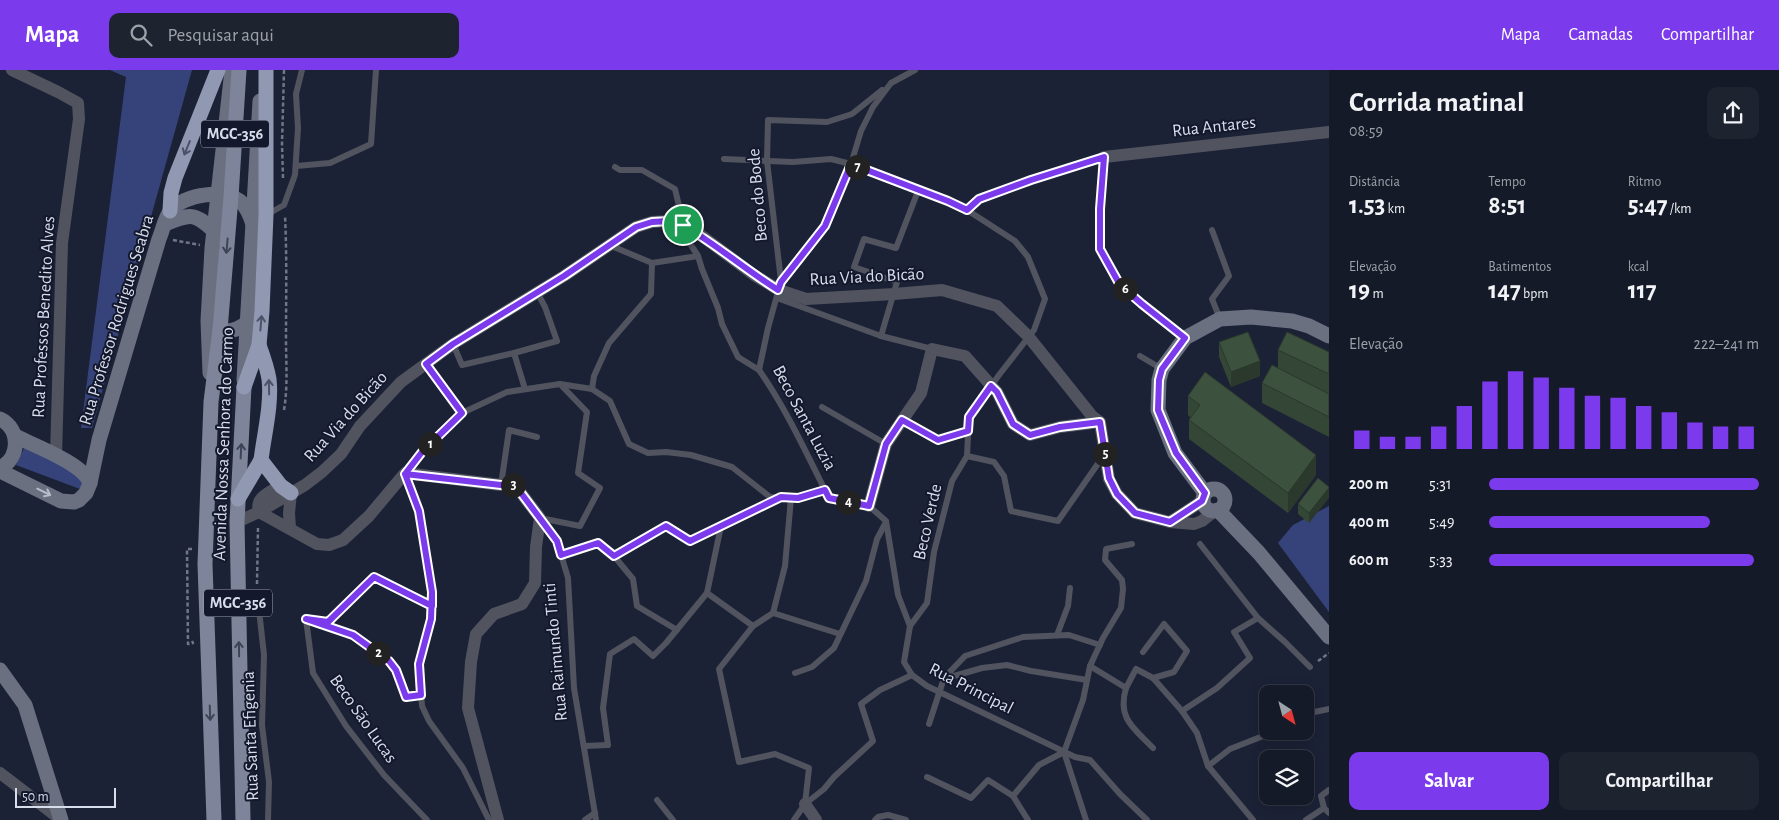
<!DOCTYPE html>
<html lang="pt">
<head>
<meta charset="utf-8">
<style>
	:root { --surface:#151a28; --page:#1e2330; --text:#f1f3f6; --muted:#9da1a8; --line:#343845; --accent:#7c3aed }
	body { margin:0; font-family:"Alegreya Sans",sans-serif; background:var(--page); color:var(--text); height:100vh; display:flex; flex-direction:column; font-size:19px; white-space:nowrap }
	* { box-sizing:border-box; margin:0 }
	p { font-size:16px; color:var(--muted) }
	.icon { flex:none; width:28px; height:28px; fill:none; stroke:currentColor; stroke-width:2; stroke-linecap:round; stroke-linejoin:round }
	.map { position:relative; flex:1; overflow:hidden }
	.side { display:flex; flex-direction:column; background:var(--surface); width:450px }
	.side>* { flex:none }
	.needle { width:32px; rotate:144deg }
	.tools { position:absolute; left:1259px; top:615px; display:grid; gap:10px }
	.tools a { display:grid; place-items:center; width:55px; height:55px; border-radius:10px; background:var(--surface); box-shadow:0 2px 12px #0003,0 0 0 1px var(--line); font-size:25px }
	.scale { position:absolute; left:15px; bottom:12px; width:101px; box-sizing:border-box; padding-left:5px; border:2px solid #d8ddeb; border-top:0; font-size:14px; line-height:18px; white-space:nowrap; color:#d8ddeb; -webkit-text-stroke:4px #13182c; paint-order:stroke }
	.pin { position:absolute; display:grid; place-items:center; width:42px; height:42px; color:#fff; margin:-21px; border:2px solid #fff; border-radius:50%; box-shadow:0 1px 5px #0007 }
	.km { position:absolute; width:25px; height:25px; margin:-12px; border-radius:50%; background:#222; color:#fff; font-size:14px; line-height:25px; text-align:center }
	.round { display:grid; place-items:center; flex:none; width:52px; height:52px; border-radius:10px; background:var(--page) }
	.head { display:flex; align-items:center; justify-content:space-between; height:85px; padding:0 20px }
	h1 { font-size:28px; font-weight:700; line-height:38px }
	.metrics { display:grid; grid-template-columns:repeat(3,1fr); gap:8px; height:85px; padding:5px 20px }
	.metrics div { display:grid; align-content:center }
	.metrics b { font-size:25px; font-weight:700 }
	.metrics small { font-size:14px; font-weight:400 }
	.metrics p { font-size:14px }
	.chart { height:140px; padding:10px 20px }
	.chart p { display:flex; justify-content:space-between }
	.chart svg { width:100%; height:90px; margin-top:5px; stroke:var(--accent); stroke-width:6 }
	.primary-button { display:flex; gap:10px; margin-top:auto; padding:10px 20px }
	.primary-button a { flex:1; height:58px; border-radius:10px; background:var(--accent); color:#fff; font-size:20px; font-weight:700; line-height:58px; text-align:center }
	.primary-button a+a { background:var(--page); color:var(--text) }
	ul { padding:0 20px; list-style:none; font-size:16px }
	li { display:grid; grid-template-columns:80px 60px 1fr; align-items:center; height:38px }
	li i { height:12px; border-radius:6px; background:var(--accent) }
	header { display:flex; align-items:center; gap:30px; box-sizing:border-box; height:70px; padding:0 25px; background:var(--accent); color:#fff }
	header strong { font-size:24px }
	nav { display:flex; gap:28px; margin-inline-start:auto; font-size:18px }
	.search { width:350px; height:45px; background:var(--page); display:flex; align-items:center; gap:12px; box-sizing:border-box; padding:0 18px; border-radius:10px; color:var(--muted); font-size:19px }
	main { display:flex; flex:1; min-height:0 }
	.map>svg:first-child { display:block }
	.green { fill:#36437a }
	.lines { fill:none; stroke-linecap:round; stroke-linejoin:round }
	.path { stroke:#707687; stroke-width:2.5; stroke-dasharray:4 2.5; stroke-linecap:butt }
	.lane { stroke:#51545f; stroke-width:6 }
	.street { stroke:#51545f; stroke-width:12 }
	.secondary { stroke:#6a7080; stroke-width:15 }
	.primary { stroke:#7e859a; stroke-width:15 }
	.highway { stroke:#9098b2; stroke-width:15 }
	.wall { fill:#344635 }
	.shaded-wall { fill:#2a392b }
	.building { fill:#3c513e; stroke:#2a392b }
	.oneway { stroke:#4b5268 }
	.oneway2 { stroke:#3e4458 }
	.oneway3 { stroke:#b7bccb }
	.route-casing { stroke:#fff; stroke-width:10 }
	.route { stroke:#7c3aed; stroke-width:6 }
	.labels { text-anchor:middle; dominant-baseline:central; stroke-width:4; stroke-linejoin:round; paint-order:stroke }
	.shield { fill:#13182c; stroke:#9da2b2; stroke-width:1 }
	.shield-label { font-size:16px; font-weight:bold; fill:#d8ddeb }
	.street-label { font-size:18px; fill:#d8ddeb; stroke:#13182c }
</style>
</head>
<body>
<header>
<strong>Mapa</strong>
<div class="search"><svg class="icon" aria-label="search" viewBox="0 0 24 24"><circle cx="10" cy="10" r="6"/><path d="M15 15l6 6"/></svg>Pesquisar aqui</div>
<nav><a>Mapa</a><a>Camadas</a><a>Compartilhar</a></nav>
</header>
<main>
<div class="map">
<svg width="1329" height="750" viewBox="0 0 1329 750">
	<rect width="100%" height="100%" fill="#1c2236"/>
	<!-- green -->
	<g class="green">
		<polygon points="110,0 192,0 92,358 81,358 126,7"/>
		<polygon points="25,376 87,406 80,419 16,395"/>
		<polygon points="1329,436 1329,542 1278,473 1293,455"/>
	</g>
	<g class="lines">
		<!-- path -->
		<g class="path">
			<polyline points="283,108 282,74 284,0"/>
			<polyline points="173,170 200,175"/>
			<path d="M 284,340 C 288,316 286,294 286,270 C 286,228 287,187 285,146"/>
			<polyline points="192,479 187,479 188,574 193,573 192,571"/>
			<polyline points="257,514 258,457"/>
			<polyline points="1318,591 1329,583"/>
		</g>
		<!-- lane -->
		<g class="lane">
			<path d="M 915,0 L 891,13 L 873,37 L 861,61 L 851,94 L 825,156 L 781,211 L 768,258 L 759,300 C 787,340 807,385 829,428 L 869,436 L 886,451 L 898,525 L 910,556 L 904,592 L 912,605 L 927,616 L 1048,674 L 1075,687 L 1090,690 L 1120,724 L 1147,750"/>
			<polyline points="724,89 793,92 831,89 851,94 948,131 967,140 979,129 1031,110 1104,87 1100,139 1099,179 1120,215 1142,235 1185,268"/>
			<polyline points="296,96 330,93 371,74 376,0"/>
			<polyline points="615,97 620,100 642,100 675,119 687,169 698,186 702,199 718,238 722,254 738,287 759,300"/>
			<polyline points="268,144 284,135 295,105 298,58 296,24 302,0"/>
			<polyline points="1212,160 1229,206 1212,229 1220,249"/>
			<polyline points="609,175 652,193 698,186"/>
			<polyline points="781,211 767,91 768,50 827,52 852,44 882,20"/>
			<polyline points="777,228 881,266 932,279"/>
			<polyline points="881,266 897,212 854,197 864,169 896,178 918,121"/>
			<polyline points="453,274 462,295 514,283 525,319"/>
			<polyline points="514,283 557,271 545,237 537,222"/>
			<polyline points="1140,286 1162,299"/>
			<polyline points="426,294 462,343"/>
			<polyline points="592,319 594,306 609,273 651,224 652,193"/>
			<polyline points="822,337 886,374"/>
			<polyline points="902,350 938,370 968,361"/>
			<polyline points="967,386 994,392 1004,406 1011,441 1058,451 1104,385"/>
			<polyline points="501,415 509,360 537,367"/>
			<polyline points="791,428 785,496 773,543 753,556 719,599 739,692 775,684 809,698 805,734"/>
			<polyline points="540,448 580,456 600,418 578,403 587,342 560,314"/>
			<polyline points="541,450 557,471 568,508 574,618 596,750"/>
			<polyline points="1200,474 1258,548"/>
			<polyline points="561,485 598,473 614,486 665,457 690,471 781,428"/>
			<polyline points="614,486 633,509 637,536 677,560"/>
			<polyline points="257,522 264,585 262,655 269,712 268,750"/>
			<polyline points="707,523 753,556"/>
			<polyline points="773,543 840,564"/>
			<polyline points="316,553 353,565 389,591 396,600 406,627 421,625"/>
			<polyline points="910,556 927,533 934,482 952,411 967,386 969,347 999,305 1034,260 1045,229 1028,187 1015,171 967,140"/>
			<polyline points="1057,565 1068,536 1070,518"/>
			<polyline points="1090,596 1103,568 1121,538 1123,519 1122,510 1105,490 1106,479 1132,474"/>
			<polyline points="795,603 812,597 834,578 866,511 877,469 886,452"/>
			<polyline points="947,605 954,606 982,598 1007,595 1031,601 1087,610"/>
			<polyline points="1153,608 1182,641 1197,663 1208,696 1253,750"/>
			<path d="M 1126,618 C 1117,649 1134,658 1153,678"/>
			<polyline points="1182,641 1217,618 1250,588 1234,562 1258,548 1285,572 1310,597"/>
			<polyline points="1305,644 1329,639"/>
			<polyline points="929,654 944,608 965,586 1023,567 1069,565 1100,575"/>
			<polyline points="584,676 608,675 603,638 610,584 634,569 653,586 666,573 707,523 721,456"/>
			<polyline points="1064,682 1083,630 1090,596 1126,618 1136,599 1153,608 1174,602 1187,581 1164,554 1143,582"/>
			<polyline points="1064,682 1086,750"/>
			<polyline points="1208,696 1230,679 1276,661"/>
			<polyline points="927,707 971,728 988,710 1013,726"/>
			<polyline points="657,730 673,750"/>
			<polyline points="1324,738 1321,726 1329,720"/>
			<polyline points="427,750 384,705 346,656 313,603 306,549 328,551 374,507 432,536"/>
			<polyline points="489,750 463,698 429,651 422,636 419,594 431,549 432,522 419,441 405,403 422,382 462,343 507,322 560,314 592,319 610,331 629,374 648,383 666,382 691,385 732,397 770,427 799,428 825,420"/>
			<polyline points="585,750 595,743"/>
			<polyline points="794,750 805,734 824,719 834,707 873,671 861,634 880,620 912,605"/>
			<polyline points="875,750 878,747 888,745 906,750"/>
			<polyline points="1028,750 1013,726 1039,695 1064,682"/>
			<polyline points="1306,750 1324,738 1329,743"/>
		</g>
		<!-- street -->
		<g class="street">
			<polyline points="12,0 58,22 78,33 79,49 62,173 56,386"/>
			<polyline points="1104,87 1329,62"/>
			<path d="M 291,423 L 273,420 C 263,426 256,430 259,442 L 317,474 L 329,475 L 343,470 L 369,446 L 405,403 L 501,415 L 515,415 L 540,448 L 536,477 L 535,513 L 522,534 L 494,544 L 476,564 L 471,592 L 468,638 L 498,750"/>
			<polyline points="869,436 886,374 921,323 932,279 965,286 997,322 1013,354 1030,365 1060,357 1100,352"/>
			<polyline points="237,452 259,442 305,415 322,402 341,384 360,356 401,312 453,274 564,206 636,157 652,152 669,151 683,155 702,166 754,205 779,220 806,229 894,224 942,220 997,236 1028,266 1092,346 1100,352 1109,409 1117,424 1135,443 1170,452 1194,454 1202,451 1213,442"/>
			<polyline points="1170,452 1202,431"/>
			<polyline points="290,458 289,443 291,423"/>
			<polyline points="0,703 60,749"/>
			<polyline points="805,734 816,750"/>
		</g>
		<!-- secondary -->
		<g class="secondary">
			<path d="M 165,154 C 190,144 194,142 214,161"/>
			<path d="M 209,252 C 225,263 231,264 247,253"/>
			<polyline points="210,303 208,251 212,178 232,0"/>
			<polyline points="244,310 260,31"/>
			<path d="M 0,349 C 21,359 20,388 0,398"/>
			<path d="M 15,366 C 33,375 84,394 90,413"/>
			<path d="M 0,401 L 61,431 L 74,432 L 79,430 L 86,423 L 90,413 L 99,370 L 159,169 C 163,160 165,147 171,140 C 184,124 227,118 242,133 C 249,140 251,149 254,157"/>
			<circle cx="1214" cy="430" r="11"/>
			<polyline points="1205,423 1175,383 1158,340 1159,310 1162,299 1185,268 1220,249 1251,247 1292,251 1309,256 1329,266"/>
			<polyline points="1218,440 1259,483 1329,567"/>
			<polyline points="0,600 25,635 61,750"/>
		</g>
		<!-- primary -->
		<g class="primary">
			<polyline points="214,750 205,494 211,332 220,260 231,127 239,0"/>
			<polyline points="243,750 237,452 244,317"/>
		</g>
		<!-- highway -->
		<g class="highway">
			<polyline points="170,141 171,123 175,108 218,0"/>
			<path d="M 259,275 C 263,286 267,297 269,309 C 272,334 264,365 261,390 L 281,416 L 291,423"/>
			<polyline points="244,317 259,275 262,241 266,145 266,0"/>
			<polyline points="238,429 261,390"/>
		</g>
	</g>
	<!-- wall -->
	<g class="wall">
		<polygon points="1219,272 1260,306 1231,317 1219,287"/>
		<polygon points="1278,280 1329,282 1329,367 1262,333 1262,313 1278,298"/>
		<polygon points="1188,326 1316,405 1288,443 1189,369 1189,350 1191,348 1188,345"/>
		<polygon points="1318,408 1309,453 1298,444 1298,434"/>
	</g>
	<!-- shaded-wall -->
	<g class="shaded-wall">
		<polygon points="1260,291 1260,306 1231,317 1231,302"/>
		<polygon points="1316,385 1316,405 1288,443 1288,423"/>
		<polygon points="1329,418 1329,428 1309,453 1309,443"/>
	</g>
	<!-- building -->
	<g class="building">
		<polygon points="1248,262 1260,291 1231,302 1219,272"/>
		<polygon points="1287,262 1329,282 1329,304 1278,280"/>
		<polygon points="1272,295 1329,324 1329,347 1262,313"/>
		<polygon points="1205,302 1316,385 1288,423 1189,350 1200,335 1188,326"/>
		<polygon points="1318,408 1329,417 1329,418 1309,443 1298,434"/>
	</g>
	<!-- one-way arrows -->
	<defs><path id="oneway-shaft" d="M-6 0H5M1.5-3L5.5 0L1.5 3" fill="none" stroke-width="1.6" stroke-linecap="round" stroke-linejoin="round" transform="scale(1.25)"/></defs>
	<g class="oneway">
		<use href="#oneway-shaft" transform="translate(187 78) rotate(112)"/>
		<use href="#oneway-shaft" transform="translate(261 253) rotate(-85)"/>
		<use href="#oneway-shaft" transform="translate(269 317) rotate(-91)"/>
	</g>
	<g class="oneway2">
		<use href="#oneway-shaft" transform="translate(227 176) rotate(95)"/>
		<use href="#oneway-shaft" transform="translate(241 381) rotate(-87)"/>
		<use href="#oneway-shaft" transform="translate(239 579) rotate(-91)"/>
		<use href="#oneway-shaft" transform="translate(210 643) rotate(88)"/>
	</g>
	<use class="oneway3" href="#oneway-shaft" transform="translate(44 422) rotate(26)"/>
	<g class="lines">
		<!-- route casing -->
		<g class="route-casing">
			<path id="route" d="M 683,155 L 669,151 L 652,152 L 636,157 L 564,206 L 453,274 L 426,294 L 462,343 L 422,382 L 405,404 L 419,441 L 432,522 L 432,536 L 374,507 L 328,552 L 306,549 L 353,565 L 389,591 L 396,600 L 406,627 L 421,625 L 419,594 L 431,549 L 432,522 L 419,441 L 405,404 L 501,415 L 515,415 L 557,471 L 561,485 L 598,473 L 614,486 L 666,456 L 690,471 L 781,427 L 798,428 L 825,420 L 829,428 L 869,436 L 886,374 L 902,350 L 938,370 L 968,361 L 969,347 L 991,316 L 997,322 L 1013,354 L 1030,365 L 1060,357 L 1100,352 L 1109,408 L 1117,424 L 1135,443 L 1170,452 L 1202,431 L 1205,423 L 1176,383 L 1158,340 L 1159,310 L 1162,299 L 1185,268 L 1142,234 L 1120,215 L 1100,179 L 1100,139 L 1104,87 L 1031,110 L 979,129 L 967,140 L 948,131 L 851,94 L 825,156 L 781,212 L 778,220 C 746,200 717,175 683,155"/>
		</g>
		<!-- route -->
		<use href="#route" class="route"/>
	</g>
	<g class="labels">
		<!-- shield labels -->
		<g class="shield">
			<rect x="201" y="50.5" width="68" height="27" rx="4"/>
			<rect x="204" y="519.5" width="68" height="27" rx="4"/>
		</g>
		<g class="shield-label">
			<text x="235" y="64">MGC-356</text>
			<text x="238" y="533">MGC-356</text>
		</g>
		<!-- street labels -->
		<g class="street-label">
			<text transform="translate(1214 57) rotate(-6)">Rua Antares</text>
			<text transform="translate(758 125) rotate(-95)">Beco do Bode</text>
			<text transform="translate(867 207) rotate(-3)">Rua Via do Bicão</text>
			<text transform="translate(44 247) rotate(-87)">Rua Professos Benedito Alves</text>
			<text transform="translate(117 250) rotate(-73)">Rua Professor Rodrigues Seabra</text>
			<text transform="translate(346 347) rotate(-48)">Rua Via do Bicão</text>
			<text transform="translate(804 348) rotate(62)">Beco Santa Luzia</text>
			<text transform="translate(224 374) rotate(-88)">Avenida Nossa Senhora do Carmo</text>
			<text transform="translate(928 452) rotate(-77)">Beco Verde</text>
			<text transform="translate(556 582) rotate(-95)">Rua Raimundo Tinti</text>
			<text transform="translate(971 619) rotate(27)">Rua Principal</text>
			<text transform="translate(363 649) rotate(55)">Beco São Lucas</text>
			<text transform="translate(251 666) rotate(-92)">Rua Santa Efigenia</text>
		</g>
	</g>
</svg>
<div class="tools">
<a><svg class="needle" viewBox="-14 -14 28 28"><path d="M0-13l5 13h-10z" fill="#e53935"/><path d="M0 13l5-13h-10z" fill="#9da1a8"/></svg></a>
<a><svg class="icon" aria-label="layers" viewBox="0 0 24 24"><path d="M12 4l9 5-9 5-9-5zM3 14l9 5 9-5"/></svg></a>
</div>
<div class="scale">50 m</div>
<div class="pin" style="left:683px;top:155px;background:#1e9e55"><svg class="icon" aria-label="arrive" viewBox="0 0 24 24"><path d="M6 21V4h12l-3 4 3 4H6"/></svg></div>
<b class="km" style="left:430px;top:374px">1</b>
<b class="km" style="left:378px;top:583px">2</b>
<b class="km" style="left:513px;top:415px">3</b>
<b class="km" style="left:848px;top:432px">4</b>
<b class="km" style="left:1105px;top:384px">5</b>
<b class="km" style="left:1125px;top:219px">6</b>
<b class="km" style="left:857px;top:97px">7</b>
</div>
<section class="side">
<div class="head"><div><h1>Corrida matinal</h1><p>08:59</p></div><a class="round"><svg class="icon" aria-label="share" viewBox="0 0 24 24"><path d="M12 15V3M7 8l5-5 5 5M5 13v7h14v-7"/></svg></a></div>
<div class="metrics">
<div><p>Distância</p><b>1.53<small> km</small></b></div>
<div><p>Tempo</p><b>8:51</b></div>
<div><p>Ritmo</p><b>5:47<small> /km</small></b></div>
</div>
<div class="metrics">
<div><p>Elevação</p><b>19<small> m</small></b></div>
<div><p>Batimentos</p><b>147<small> bpm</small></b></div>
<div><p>kcal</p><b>117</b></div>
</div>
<div class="chart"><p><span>Elevação</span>222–241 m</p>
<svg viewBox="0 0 160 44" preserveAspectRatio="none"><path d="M5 44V35M15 44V38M25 44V38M35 44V33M45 44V23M55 44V11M65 44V6M75 44V9M85 44V14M95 44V18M105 44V19M115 44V23M125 44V26M135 44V31M145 44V33M155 44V33"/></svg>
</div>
<ul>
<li><b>200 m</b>5:31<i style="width:100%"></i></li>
<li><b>400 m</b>5:49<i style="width:82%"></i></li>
<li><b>600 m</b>5:33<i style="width:98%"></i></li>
</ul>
<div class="primary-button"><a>Salvar</a><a>Compartilhar</a></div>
</section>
</main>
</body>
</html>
